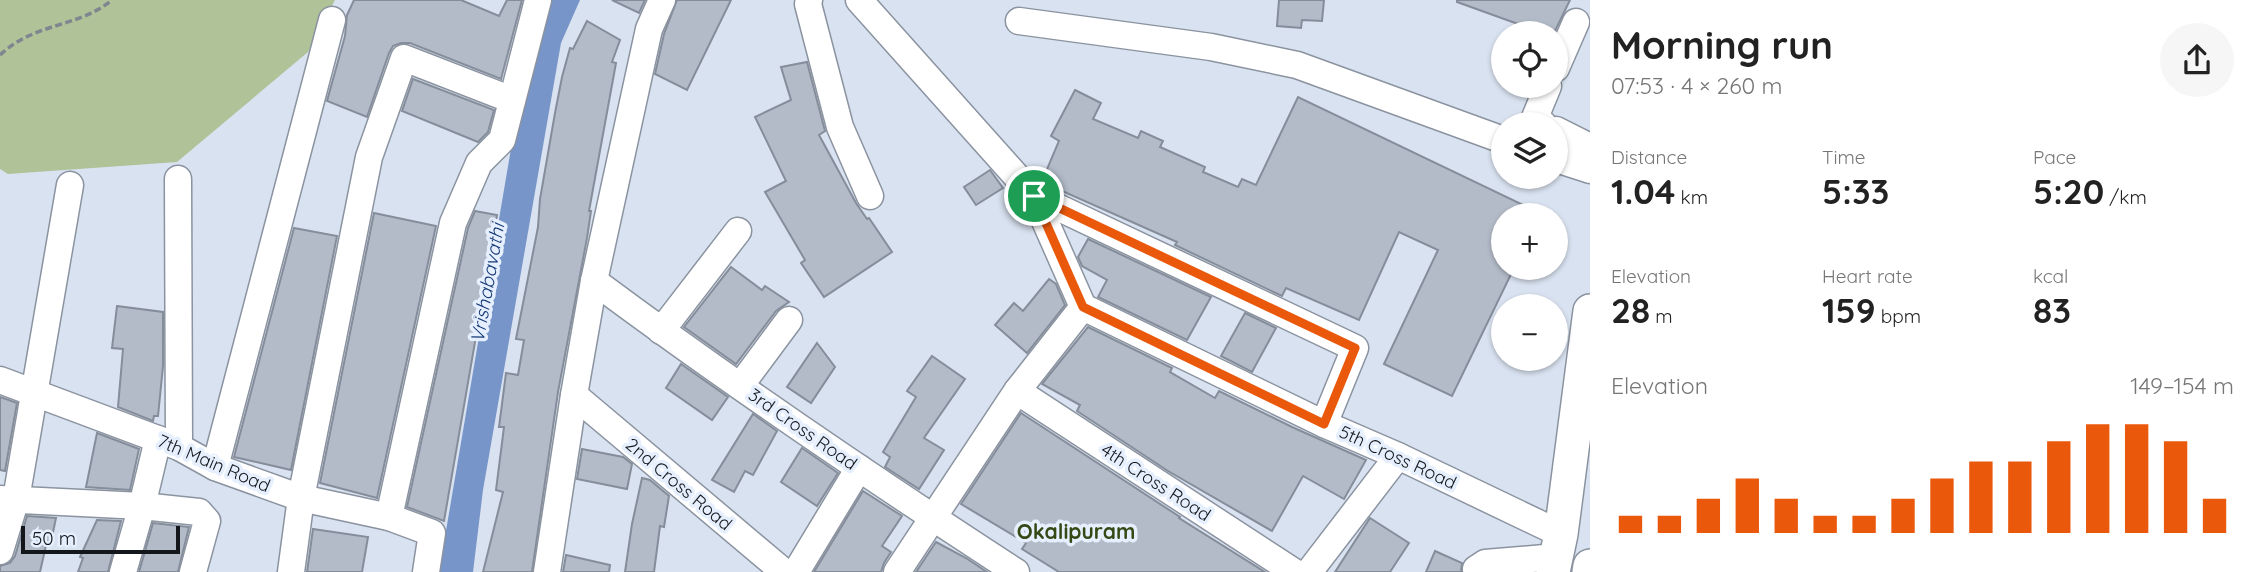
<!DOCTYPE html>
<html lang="en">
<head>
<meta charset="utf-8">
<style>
	:root { --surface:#fff; --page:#f6f6f6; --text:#222; --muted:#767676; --accent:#ea580c }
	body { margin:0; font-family:Quicksand,sans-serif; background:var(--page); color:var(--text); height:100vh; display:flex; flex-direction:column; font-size:26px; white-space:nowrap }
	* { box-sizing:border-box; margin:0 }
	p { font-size:23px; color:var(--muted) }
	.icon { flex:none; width:38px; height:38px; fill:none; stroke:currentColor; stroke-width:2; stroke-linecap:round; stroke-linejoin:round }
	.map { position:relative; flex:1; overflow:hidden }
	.details { display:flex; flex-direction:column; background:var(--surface); width:665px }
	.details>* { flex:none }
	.fabs { position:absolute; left:1491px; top:21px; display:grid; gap:14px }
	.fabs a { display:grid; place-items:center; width:77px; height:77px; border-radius:50%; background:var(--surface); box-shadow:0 2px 5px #0004; font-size:35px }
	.scale { position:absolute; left:21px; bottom:18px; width:159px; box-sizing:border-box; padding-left:7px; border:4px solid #13161b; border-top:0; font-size:19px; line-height:24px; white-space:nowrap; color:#13161b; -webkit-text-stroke:5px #e6effd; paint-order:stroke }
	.pin { position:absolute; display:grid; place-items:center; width:60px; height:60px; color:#fff; margin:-30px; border:4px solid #fff; border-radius:50%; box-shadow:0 2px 7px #0007 }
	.round { display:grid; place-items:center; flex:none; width:74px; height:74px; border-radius:37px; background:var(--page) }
	.summary { display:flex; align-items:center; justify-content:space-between; height:119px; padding:0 21px }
	h1 { font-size:38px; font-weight:700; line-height:52px }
	.figures { display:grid; grid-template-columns:repeat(3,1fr); gap:10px; height:119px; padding:7px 21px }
	.figures div { display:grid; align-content:center }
	.figures b { font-size:35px; font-weight:700 }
	.figures small { font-size:19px; font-weight:400 }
	.figures p { font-size:19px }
	.chart { height:196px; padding:14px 21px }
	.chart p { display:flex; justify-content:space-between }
	.chart svg { width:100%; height:126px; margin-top:7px; stroke:var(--accent); stroke-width:6 }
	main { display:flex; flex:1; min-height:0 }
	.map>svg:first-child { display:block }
	.green { fill:#afc298 }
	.water { fill:#7795c8 }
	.building { fill:#b3bbc9; stroke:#858d9a; stroke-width:2 }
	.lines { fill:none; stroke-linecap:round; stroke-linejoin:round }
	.minor-casing { stroke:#8b93a0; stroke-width:29 }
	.major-casing { stroke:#8b93a0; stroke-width:36 }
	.path { stroke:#7f8690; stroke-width:3.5; stroke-dasharray:7 3.5; stroke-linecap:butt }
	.minor { stroke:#fff; stroke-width:26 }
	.major { stroke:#fff; stroke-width:33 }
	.route-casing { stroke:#fff; stroke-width:14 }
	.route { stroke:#ea580c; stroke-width:9 }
	.labels { text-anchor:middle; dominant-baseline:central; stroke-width:7; stroke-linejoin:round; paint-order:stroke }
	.street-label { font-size:18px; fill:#13161b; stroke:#e6effd }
	.water-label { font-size:19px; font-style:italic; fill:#153976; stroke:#e6effd }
	.quarter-label { font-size:21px; font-weight:bold; fill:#354914; stroke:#e6effd }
</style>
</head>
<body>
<main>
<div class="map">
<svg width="1590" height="572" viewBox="0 0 1590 572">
	<rect width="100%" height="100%" fill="#d9e2f0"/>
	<!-- green -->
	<polygon class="green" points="0,0 335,0 308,52 177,162 8,174 0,169"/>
	<!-- water -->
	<polygon class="water" points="545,0 580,0 561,43 483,490 473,572 439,572 514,131"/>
	<!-- building -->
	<g class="building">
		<polygon points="354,0 461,0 499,16 507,0 522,0 501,79 410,43 401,43 393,46 389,53 367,117 327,101 345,36 347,15"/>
		<polygon points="612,0 645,0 639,13"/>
		<polygon points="677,0 731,0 687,90 655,74 664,34"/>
		<polygon points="1279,0 1324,0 1322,21 1302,20 1301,28 1277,26"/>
		<polygon points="1457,0 1570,0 1554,33 1543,33 1457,2"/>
		<polygon points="587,21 620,40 612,62 616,63 589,211 591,211 587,238 558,392 532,572 483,572 503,492 496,490 504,427 499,427 506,373 518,375 524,340 516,339 538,227 540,199 555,113 562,77 570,48 573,49"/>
		<polygon points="807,62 825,131 819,135 856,203 867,219 869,218 892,252 824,297 801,263 805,260 765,192 786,181 755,117 791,100 781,67"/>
		<polygon points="413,79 494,110 488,132 478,142 402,111"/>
		<polygon points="1075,90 1101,103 1093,119 1138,138 1141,131 1163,141 1160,147 1205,167 1203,172 1238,187 1242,179 1256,185 1298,97 1544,215 1503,215 1503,268 1514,268 1452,396 1384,364 1438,250 1399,232 1359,320 1286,288 1282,296 1175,245 1177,242 1044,183 1042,181 1059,141 1051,136"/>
		<polygon points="990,170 1003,188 976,205 964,187"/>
		<polygon points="475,211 497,215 444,521 407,507 468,228"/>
		<polygon points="374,213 436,226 377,498 320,483"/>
		<polygon points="294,228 337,236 291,470 234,457"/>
		<polygon points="1088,239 1211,297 1187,340 1098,297 1107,280 1082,266 1078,257"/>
		<polygon points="731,267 762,290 765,286 789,302 776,311 736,364 684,327"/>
		<polygon points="1049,279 1056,284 1065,305 1027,353 995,325 1014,303 1023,311"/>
		<polygon points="117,306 163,312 163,366 158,416 154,416 153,421 118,407 123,349 112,348"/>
		<polygon points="1245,313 1276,328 1252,372 1221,356"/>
		<polygon points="1088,327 1172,368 1170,372 1215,398 1219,391 1292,427 1366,460 1344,499 1303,476 1272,531 1168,471 1077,411 1080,405 1042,384"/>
		<polygon points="817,343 835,367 811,403 787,387"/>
		<polygon points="932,356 965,379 924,438 944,450 919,489 885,467 890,457 883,452 916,397 907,391"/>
		<polygon points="681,364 728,397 712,420 666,388"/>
		<polygon points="0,397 17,403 5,471 0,470"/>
		<polygon points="1021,413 1180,517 1179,518 1265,572 1059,572 1022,549 1026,543 961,504"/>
		<polygon points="753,414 777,431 753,475 745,471 734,492 712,480"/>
		<polygon points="97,433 139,449 130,490 86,487"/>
		<polygon points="802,448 838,473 817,506 781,482"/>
		<polygon points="582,449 623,457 632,464 627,489 577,479"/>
		<polygon points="642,478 650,480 669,496 664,527 660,526 654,572 625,572 632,524"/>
		<polygon points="863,491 902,516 882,546 891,552 884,563 881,572 814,572"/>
		<polygon points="27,516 56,518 51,542 47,541 40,572 0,572 0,566 10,563 15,556"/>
		<polygon points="1370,518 1409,543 1390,572 1335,572"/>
		<polygon points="97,520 121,521 108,572 78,572 83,558 80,557"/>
		<polygon points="153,523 189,527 178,572 139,572"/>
		<polygon points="313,529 368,537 362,572 307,572"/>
		<polygon points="936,542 966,558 987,572 916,572"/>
		<polygon points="1435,551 1462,563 1461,572 1426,572"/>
		<polygon points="566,555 610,565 609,572 563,572"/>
	</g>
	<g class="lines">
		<!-- minor casing -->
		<g class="minor-casing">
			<g id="minor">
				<polyline points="809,0 808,4 840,127 870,196"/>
				<polyline points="859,0 1034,196 1083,307"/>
				<polyline points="1019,21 1211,47 1297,65 1503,140"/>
				<polyline points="1556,68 1576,22"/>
				<polyline points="1543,124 1534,120 1548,86"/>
				<polyline points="1556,130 1590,147"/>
				<polyline points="1556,159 1590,170"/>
				<polyline points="178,179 179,447"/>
				<polyline points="1034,196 1355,348 1324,424"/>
				<path d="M 594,281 C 731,383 873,479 1016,572"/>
				<polyline points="1083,307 1324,424 1398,456 1561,534"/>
				<polyline points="661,331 738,231"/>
				<polyline points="0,380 179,447 215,467 301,498 389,517 432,533 426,572"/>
				<polyline points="740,386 789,320"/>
				<polyline points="1017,391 1294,572"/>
				<polyline points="574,395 784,572"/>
				<polyline points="215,467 332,20"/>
				<polyline points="0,499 142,506 199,512 207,521 193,572"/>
				<polyline points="389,517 453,223 479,163 502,140 538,0"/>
				<polyline points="0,551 16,499 70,185"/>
				<polyline points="1476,569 1485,563 1556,557"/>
				<polyline points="123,572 142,506 158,439"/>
				<polyline points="291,572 301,498 369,157 404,58 512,100"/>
				<polyline points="547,572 574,395 594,281 649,29 662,0"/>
				<polyline points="796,572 859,468"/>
				<polyline points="897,572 1017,391 1083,307"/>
				<polyline points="1309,572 1398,456"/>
			</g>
		</g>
		<!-- major casing -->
		<g class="major-casing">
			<g id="major">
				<polyline points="1553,572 1561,534 1590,311"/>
				<polyline points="1589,572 1590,566"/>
			</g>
		</g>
		<!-- path -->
		<path class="path" d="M 0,55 C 35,22 78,28 112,0"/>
		<!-- minor -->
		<use href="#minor" class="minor"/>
		<!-- major -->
		<use href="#major" class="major"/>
	</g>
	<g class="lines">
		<!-- route casing -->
		<g class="route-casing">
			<polygon id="route" points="1034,196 1355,348 1324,424 1083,307"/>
		</g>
		<!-- route -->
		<use href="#route" class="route"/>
	</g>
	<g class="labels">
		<!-- street labels -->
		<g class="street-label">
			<text transform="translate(803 429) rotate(35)">3rd Cross Road</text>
			<text transform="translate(1398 457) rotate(25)">5th Cross Road</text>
			<text transform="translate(214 463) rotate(23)">7th Main Road</text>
			<text transform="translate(1156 482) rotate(33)">4th Cross Road</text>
			<text transform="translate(679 484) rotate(40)">2nd Cross Road</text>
		</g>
		<!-- water labels -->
		<g class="water-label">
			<text transform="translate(487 283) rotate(-80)">Vrishabavathi</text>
		</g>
		<!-- quarter labels -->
		<g class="quarter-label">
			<text x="1076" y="531">Okalipuram</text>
		</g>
	</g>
</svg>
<div class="fabs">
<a><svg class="icon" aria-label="locate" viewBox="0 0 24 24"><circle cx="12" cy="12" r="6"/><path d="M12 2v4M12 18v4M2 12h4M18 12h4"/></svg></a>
<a><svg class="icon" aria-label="layers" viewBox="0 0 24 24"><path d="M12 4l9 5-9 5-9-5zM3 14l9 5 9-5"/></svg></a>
<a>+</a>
<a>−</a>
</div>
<div class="scale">50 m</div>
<div class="pin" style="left:1034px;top:196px;background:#1e9e55"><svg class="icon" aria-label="arrive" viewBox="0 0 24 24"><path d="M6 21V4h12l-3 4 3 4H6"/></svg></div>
</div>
<section class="details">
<div class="summary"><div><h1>Morning run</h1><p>07:53 · 4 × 260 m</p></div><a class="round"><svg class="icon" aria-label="share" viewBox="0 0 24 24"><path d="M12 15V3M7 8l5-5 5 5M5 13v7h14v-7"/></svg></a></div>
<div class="figures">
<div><p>Distance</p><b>1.04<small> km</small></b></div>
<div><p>Time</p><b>5:33</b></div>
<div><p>Pace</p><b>5:20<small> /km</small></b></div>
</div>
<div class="figures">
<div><p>Elevation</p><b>28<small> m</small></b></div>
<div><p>Heart rate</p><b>159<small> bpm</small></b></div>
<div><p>kcal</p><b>83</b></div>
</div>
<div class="chart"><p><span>Elevation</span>149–154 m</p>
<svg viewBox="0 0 160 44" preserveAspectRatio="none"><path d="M5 44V38M15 44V38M25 44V32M35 44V25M45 44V32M55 44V38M65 44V38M75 44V32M85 44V25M95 44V19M105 44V19M115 44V12M125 44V6M135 44V6M145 44V12M155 44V32"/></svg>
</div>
</section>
</main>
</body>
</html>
